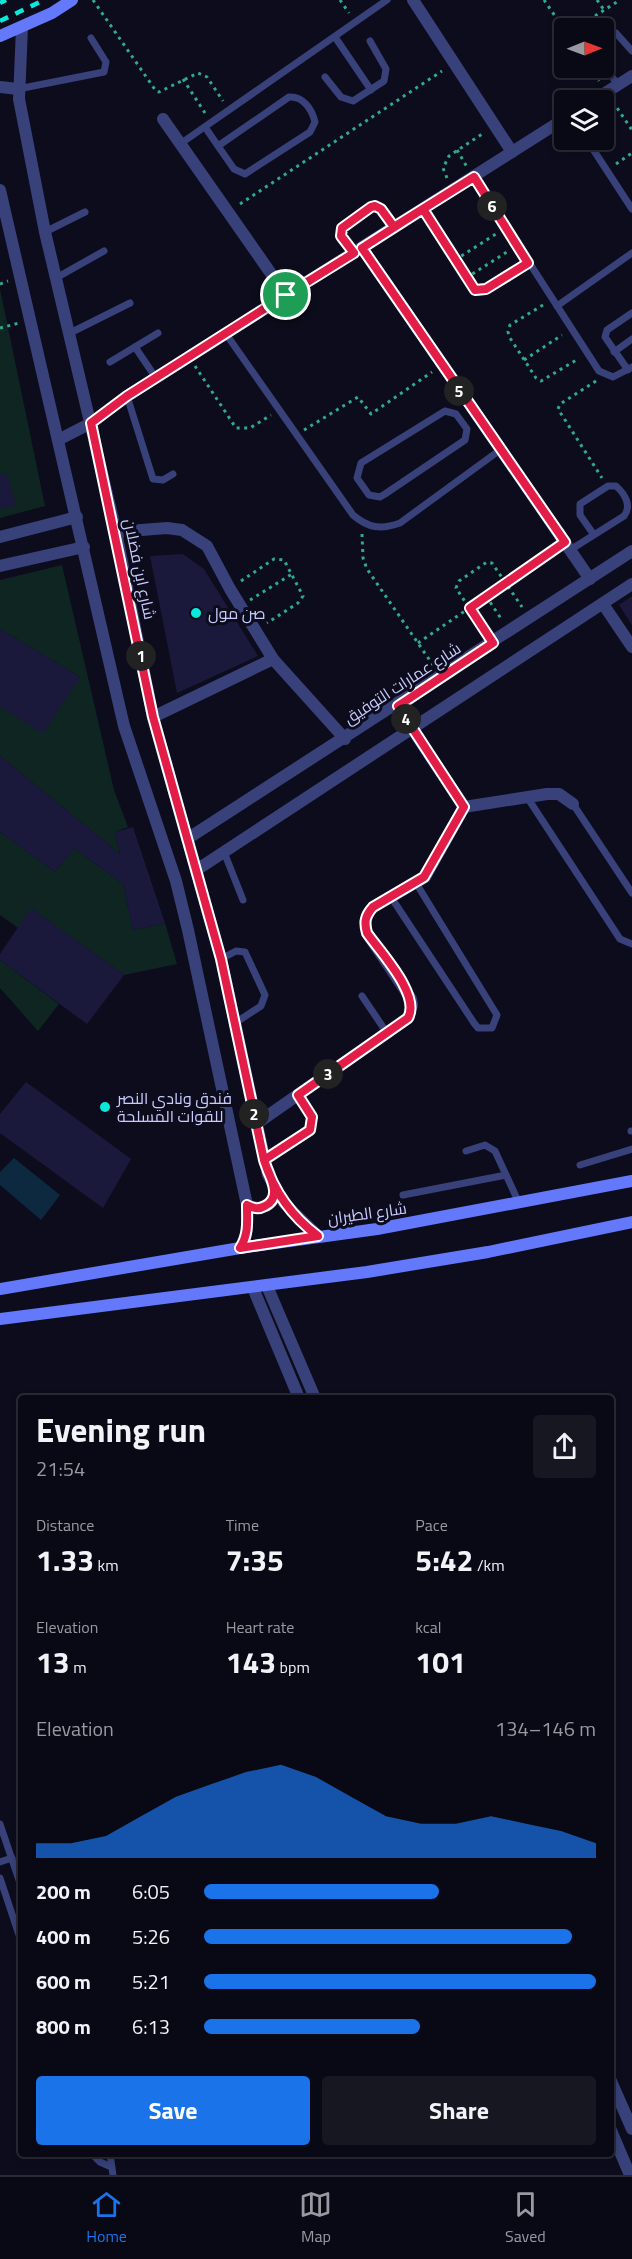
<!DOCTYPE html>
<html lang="en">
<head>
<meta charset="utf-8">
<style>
	:root { --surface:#090915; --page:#171722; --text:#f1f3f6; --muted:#999aa0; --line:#292a34; --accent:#1a73e8 }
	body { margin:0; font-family:"Titillium Web",Cairo,sans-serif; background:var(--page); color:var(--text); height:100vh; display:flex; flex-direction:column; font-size:22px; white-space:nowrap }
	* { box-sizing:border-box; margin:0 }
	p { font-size:20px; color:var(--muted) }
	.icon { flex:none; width:33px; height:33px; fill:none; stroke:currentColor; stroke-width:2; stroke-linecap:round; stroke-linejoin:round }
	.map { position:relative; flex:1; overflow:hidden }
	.sheet { position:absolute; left:18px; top:1395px; width:596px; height:762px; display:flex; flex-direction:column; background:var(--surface); border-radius:6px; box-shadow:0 3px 9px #0003,0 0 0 2px var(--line) }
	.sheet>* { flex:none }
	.needle { width:39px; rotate:89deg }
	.tools { position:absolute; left:554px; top:18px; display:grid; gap:12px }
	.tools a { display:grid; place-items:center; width:60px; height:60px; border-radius:6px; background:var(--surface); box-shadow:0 3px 9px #0003,0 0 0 2px var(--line); font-size:30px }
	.pin { position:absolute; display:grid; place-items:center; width:51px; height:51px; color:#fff; margin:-26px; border:3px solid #fff; border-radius:50%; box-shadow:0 2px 6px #0007 }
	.km { position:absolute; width:30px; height:30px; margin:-15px; border-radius:50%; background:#222; color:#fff; font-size:16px; line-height:30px; text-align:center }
	.round { display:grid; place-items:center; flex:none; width:63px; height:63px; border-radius:6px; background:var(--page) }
	.overview { display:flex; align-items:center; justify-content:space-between; height:102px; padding:0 18px }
	h1 { font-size:33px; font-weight:700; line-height:45px }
	.stats { display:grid; grid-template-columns:repeat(3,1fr); gap:9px; height:102px; padding:6px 18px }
	.stats div { display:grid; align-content:center }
	.stats b { font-size:30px; font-weight:700 }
	.stats small { font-size:16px; font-weight:400 }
	.stats p { font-size:16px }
	.chart { height:168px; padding:12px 18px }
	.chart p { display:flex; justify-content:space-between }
	.chart svg { width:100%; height:108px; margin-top:6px; fill:var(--accent); opacity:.7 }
	.primary-button { display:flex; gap:12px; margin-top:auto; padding:12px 18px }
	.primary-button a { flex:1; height:69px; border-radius:6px; background:var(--accent); color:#fff; font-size:24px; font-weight:700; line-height:69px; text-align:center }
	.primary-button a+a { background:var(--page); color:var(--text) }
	ul { padding:0 18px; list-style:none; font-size:20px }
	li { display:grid; grid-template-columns:96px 72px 1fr; align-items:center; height:45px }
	li i { height:15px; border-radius:8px; background:var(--accent) }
	.dock { display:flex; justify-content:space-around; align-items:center; height:84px; border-top:2px solid var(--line); background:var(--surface); font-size:16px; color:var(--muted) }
	.dock a { display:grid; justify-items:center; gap:3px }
	.dock .selected { color:var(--accent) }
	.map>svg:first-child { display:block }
	.green { fill:#0f2521 }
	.water { fill:#0d293f }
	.building { fill:#1a193c }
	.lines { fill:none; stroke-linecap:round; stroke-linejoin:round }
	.path { stroke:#30a98d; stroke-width:3; stroke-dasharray:3 4.5; stroke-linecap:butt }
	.service { stroke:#384179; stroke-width:7 }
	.minor { stroke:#384179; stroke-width:12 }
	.tertiary { stroke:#384179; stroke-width:12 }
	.secondary { stroke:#6378fa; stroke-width:12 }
	.rail { stroke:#08eada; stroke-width:4.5; stroke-dasharray:9 8; stroke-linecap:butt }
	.route-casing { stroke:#fff; stroke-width:12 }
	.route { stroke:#e11d48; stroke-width:8 }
	.poi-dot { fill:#08eada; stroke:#0c0c1c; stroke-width:2 }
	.labels { text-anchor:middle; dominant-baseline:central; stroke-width:6; stroke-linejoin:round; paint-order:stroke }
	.street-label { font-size:16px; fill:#c8cbfd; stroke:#0c0c1c }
	.poi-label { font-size:16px; fill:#c8cbfd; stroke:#0c0c1c; text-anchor:start }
</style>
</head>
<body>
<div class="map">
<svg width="632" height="2175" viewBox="0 0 632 2175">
	<rect width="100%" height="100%" fill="#0c0c1c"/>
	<!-- green -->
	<g class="green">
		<polygon points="0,289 45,506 0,518"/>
		<polygon points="62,565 114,790 128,827 115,832 120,854 0,756 0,706 80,677 0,629 0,580"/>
		<polygon points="0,832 55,872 74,848 123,884 133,930 165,923 177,964 124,975 32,909 18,928 0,915"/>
		<polygon points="0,960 59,1004 38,1031 0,988"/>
	</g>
	<!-- water -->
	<polygon class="water" points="14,1158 60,1195 41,1220 0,1185 0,1172"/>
	<!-- building -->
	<g class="building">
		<polygon points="7,473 16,505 0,509 0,475"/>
		<polygon points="183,554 204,569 258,656 177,693 150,556"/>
		<polygon points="632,596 632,625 619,605"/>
		<polygon points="0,629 80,677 43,734 0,706"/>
		<polygon points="0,756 120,854 115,832 133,827 165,923 133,930 123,884 74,848 55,872 0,832"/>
		<polygon points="31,908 124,975 87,1024 0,960 0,954"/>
		<polygon points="26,1082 131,1159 103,1208 0,1133 0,1114"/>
	</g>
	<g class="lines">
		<!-- path -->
		<g class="path">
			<polyline points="93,0 156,91 159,92 198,73 207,77 223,101"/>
			<polyline points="340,0 349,13"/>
			<polyline points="544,0 564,29"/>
			<polyline points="597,0 604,10"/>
			<polyline points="576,28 620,0"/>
			<polyline points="590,68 599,81"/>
			<polyline points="183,79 205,113"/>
			<polyline points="613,102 632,130"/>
			<polyline points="457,150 467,167"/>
			<polyline points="616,164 632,153"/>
			<polyline points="447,178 443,168 449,156 485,132"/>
			<polyline points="240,204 442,71"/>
			<polyline points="429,219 475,290 486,289 521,267"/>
			<polyline points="345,242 341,236 342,228 371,207 378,206 386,216"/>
			<polyline points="455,260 499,232"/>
			<polyline points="466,278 510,250"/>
			<polyline points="0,284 8,281"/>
			<polyline points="543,305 510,325 508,332 510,338 536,378 541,381 578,359"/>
			<polyline points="0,328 19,323"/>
			<polyline points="524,360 562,335"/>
			<polyline points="195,366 236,428 250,428 271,415"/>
			<polyline points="596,381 560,404 558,409 602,478"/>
			<polyline points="304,430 358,397 371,414 432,372"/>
			<polyline points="362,534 363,558 367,569 433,665"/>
			<polyline points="241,581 274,559 284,560 303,596 298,603 267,623"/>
			<polyline points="486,596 502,620"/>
			<polyline points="250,600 292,574"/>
			<polyline points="485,632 456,588 459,581 487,562 492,563 522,607"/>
			<polyline points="418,643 554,550"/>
		</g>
		<!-- service -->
		<g class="service">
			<polyline points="603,33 616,33 632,51"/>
			<polyline points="335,37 371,90"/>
			<polyline points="603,64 618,85"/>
			<polyline points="325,77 341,97 353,101 384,81 386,69 370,41"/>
			<polyline points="18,89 104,72 106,62 91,38"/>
			<path d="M 205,127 L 218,146 L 289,97 C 304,96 312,110 315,122 L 310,132 L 245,174 L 234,169 L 218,146"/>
			<polyline points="587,140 632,209"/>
			<polyline points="180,144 387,0"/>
			<polyline points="474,177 599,371 613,377 632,367"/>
			<polyline points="45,232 85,212"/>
			<polyline points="56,278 104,251"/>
			<polyline points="557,306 632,253"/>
			<polyline points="68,334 130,303"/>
			<path d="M 226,334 L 353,515 C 368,528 381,530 400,523 L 500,450"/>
			<polyline points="135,347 156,378"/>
			<polyline points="614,352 632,339"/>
			<polyline points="110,362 158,333"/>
			<polyline points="628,370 605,337 607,330 632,313"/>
			<polyline points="127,396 153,479 163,480 173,474"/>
			<polygon points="445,411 456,414 467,429 465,440 385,494 380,497 369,495 357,478 361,463"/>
			<path d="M 570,550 L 624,516 C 632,506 625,494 616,486 L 608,486 L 580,504 L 580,515 L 594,535"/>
			<polyline points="527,797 620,939 632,944"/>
			<polyline points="573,804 632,893"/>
			<polyline points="224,852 243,900"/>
			<polyline points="391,897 474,1023 478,1028 492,1028 497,1015 416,883"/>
			<polyline points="221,959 236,951 245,952 265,995 261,1006 235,1023"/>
			<polyline points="362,996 387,1033"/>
			<polyline points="631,1131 632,1131"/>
			<polyline points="466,1151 485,1145 495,1151 519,1203"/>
			<polyline points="264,1160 310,1130 312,1117 298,1095"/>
			<polyline points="580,1165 632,1149"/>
			<polyline points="403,1195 506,1175"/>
			<polyline points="0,1824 21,1886"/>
			<polyline points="0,1862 12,1858"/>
			<polyline points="0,1878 21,1941"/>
			<polyline points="92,2154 100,2162 109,2166"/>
			<polyline points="110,2154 113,2175"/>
		</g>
		<!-- minor -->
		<g class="minor">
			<polyline points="413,0 512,152"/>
			<polyline points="594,100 632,76"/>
			<polyline points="163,119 286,295"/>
			<polyline points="362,248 590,579"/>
			<polyline points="60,439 91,423 127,396 564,119"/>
			<polyline points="116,532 167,528 182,530 207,546 230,589 273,659 345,739"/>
			<polyline points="0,537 77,517"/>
			<polyline points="0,566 84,547"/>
			<polyline points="603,604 632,647"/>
			<polyline points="397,706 464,807"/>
			<polyline points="153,717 273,659"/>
			<polyline points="187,839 632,551"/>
			<polyline points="198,869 632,584"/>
			<path d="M 256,1124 L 408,1018 L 412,1005 L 411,999 L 367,933 C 364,922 365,916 373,907 L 425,877 L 464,807 L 547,794 L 559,794 L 573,804"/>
		</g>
		<!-- tertiary -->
		<g class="tertiary">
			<polyline points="22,27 19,99 45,232 116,532 153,717 221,959 268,1175 284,1203 318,1236"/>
			<polyline points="0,87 18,89"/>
			<path d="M 0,190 L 124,726 L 176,881 L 188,930 L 247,1205 C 247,1221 249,1234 240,1248"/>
			<path d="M 247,1205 C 261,1212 273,1205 275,1190"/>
			<polyline points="267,1286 315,1398"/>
			<polyline points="253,1288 299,1398"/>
			<polyline points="610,2079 632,2129"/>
			<polyline points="610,2128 630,2175"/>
		</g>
		<!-- secondary -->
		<g class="secondary">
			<polyline points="0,36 52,13 72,0"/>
			<polyline points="0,1289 240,1248 377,1229 632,1181"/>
			<polyline points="0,1319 367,1272 488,1252 632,1222"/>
		</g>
		<!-- rail -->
		<g class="rail">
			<polyline points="0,3 6,0"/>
			<polyline points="0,21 44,0"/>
		</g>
	</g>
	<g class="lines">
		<!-- route casing -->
		<g class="route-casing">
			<path id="route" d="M 286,295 L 127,396 L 91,423 L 153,717 L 221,959 L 264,1160 C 268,1174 284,1197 265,1206 C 258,1210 253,1208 247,1205 C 247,1221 249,1234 240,1248 L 318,1236 C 291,1216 274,1192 264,1160 L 310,1130 L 312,1117 L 298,1095 L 408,1018 C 421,995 381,953 367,933 C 364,922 365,916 373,907 L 424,877 L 464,807 L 398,706 L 493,643 L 470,608 L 565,542 L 362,248 L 423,209 L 475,290 L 486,289 L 528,263 L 474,177 L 394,227 L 381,209 L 375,206 L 371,207 L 342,228 L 341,236 L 354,253 L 286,295"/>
		</g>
		<!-- route -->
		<use href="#route" class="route"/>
	</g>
	<!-- markers -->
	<g class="poi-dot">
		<circle cx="196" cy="613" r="6"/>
		<circle cx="105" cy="1107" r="6"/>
	</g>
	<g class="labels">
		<!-- street labels -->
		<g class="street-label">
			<text transform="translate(140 569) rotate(78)">شارع ابن فضلان</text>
			<text transform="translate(402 683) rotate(-33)">شارع عمارات التوفيق</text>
			<text transform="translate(367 1213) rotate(-8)">شارع الطيران</text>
		</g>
		<!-- poi labels -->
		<g class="poi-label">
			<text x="208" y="613">صن مول</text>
			<text x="117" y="1098">فندق ونادي النصر<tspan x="117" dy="18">للقوات المسلحة</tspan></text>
		</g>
	</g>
</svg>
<div class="tools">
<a><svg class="needle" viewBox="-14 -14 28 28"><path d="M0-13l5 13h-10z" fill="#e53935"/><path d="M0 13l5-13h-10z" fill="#999aa0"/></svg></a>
<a><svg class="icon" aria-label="layers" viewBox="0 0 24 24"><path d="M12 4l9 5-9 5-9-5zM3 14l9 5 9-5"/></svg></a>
</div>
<div class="pin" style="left:286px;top:295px;background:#1e9e55"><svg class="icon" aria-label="arrive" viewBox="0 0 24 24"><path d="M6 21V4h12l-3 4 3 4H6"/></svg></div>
<b class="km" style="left:141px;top:656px">1</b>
<b class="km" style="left:254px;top:1114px">2</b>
<b class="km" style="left:328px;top:1074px">3</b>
<b class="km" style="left:406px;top:719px">4</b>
<b class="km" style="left:459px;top:391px">5</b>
<b class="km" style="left:492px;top:206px">6</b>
<section class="sheet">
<div class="overview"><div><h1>Evening run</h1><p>21:54</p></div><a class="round"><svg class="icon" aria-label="share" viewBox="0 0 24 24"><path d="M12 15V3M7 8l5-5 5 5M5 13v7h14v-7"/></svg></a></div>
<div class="stats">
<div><p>Distance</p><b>1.33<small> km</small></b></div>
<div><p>Time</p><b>7:35</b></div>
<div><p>Pace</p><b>5:42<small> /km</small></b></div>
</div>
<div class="stats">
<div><p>Elevation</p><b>13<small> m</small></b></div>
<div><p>Heart rate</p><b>143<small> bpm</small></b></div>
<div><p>kcal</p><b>101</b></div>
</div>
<div class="chart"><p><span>Elevation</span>134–146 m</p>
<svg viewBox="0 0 160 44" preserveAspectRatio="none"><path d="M0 44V38L10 38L20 35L30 27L40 19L50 14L60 9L70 6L80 11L90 19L100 27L110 30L120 30L130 27L140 30L150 33L160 38V44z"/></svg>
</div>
<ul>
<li><b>200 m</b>6:05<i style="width:60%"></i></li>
<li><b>400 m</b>5:26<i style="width:94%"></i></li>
<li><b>600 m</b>5:21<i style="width:100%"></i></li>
<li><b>800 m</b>6:13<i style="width:55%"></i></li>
</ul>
<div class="primary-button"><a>Save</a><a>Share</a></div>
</section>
</div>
<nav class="dock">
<a class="selected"><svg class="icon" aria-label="home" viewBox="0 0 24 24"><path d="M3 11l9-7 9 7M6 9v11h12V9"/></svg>Home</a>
<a><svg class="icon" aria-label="map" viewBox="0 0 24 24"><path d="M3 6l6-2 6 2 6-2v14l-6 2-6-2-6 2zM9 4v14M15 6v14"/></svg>Map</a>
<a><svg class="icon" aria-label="saved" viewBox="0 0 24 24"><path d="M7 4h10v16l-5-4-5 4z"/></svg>Saved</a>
</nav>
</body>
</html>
